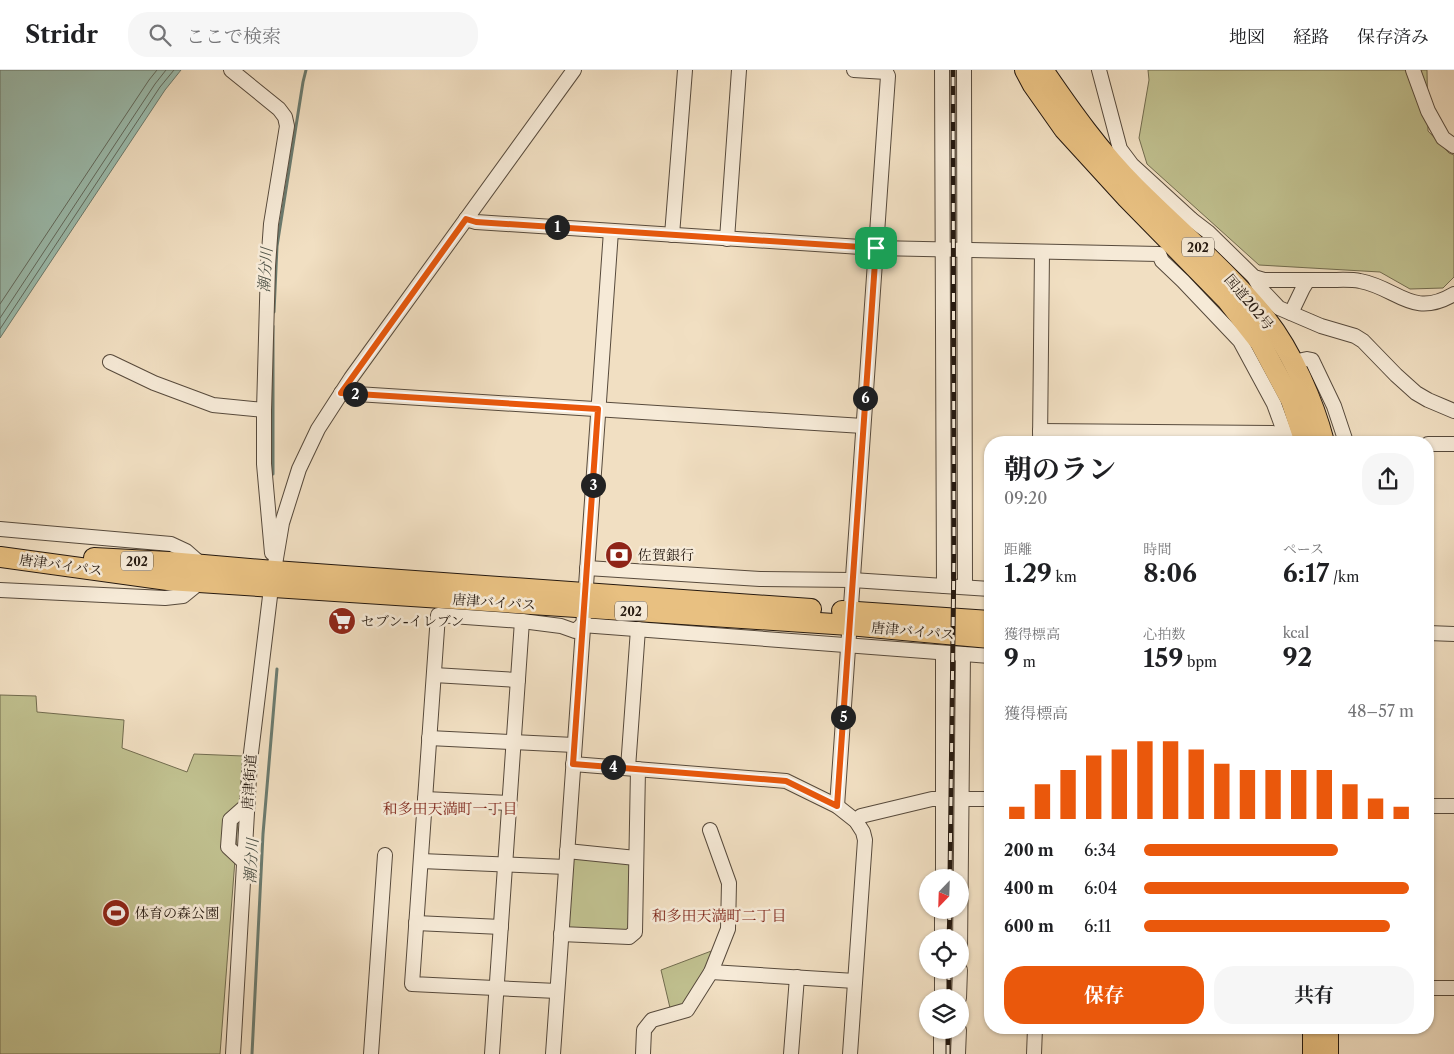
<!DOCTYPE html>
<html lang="ja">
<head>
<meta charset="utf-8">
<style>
	:root { --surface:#fff; --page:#f6f6f6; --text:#202124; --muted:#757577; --line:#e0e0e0; --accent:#ea580c }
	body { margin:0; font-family:"Libre Caslon Text","Noto Serif JP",serif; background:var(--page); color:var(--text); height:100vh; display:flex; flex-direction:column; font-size:19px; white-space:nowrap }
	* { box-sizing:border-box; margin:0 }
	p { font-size:16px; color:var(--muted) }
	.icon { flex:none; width:28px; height:28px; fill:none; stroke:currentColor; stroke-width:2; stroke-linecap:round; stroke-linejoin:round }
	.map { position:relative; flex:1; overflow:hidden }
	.details { position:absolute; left:984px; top:366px; width:450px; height:598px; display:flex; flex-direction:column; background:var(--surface); border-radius:20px; box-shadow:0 1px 4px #0004 }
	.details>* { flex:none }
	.needle { width:32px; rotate:203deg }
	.controls { position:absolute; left:919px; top:799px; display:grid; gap:10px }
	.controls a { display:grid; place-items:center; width:50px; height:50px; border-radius:50%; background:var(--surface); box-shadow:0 1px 4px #0004; font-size:25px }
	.pin { position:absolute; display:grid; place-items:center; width:42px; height:42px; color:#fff; margin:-21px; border-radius:10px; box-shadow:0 2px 8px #0006 }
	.km { position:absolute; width:25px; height:25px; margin:-12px; border-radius:50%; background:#222; color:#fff; font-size:14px; line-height:25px; text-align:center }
	.round { display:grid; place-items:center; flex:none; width:52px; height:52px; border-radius:20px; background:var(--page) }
	.head { display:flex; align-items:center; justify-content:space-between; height:85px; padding:0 20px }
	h1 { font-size:28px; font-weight:700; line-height:38px }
	.stats { display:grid; grid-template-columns:repeat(3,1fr); gap:8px; height:85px; padding:5px 20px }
	.stats div { display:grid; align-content:center }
	.stats b { font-size:25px; font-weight:700 }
	.stats small { font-size:14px; font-weight:400 }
	.stats p { font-size:14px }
	.chart { height:140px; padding:10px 20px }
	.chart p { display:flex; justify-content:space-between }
	.chart svg { width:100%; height:90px; margin-top:5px; stroke:var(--accent); stroke-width:6 }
	.action { display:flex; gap:10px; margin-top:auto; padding:10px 20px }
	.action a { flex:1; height:58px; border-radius:20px; background:var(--accent); color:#fff; font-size:20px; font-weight:700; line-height:58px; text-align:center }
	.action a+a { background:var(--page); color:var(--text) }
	ul { padding:0 20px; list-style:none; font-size:16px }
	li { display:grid; grid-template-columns:80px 60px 1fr; align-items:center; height:38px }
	li i { height:12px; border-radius:6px; background:var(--accent) }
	header { display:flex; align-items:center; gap:30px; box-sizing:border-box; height:70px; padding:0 25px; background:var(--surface); border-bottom:1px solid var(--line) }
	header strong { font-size:24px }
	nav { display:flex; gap:28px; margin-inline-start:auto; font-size:18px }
	.search { width:350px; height:45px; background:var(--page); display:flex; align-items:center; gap:12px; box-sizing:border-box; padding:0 18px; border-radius:20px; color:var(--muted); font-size:19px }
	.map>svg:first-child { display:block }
	.green { fill:#c0c08f; stroke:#726c4f }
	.water { fill:#9bbdaf; stroke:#6b7b6f }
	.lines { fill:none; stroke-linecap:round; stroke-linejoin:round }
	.shore { stroke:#606a5f; stroke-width:1 }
	.stream { stroke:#6b7b6f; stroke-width:3 }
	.minor-casing { stroke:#574a3c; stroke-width:16 }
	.highway-casing { stroke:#24180f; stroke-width:22 }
	.minor { stroke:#f6ead7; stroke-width:14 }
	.highway { stroke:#e8c081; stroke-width:20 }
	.rail-casing { stroke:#24180f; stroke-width:5 }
	.rail { stroke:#f6ead7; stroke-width:3; stroke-dasharray:9; stroke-linecap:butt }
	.route-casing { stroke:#fff; stroke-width:10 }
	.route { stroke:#ea580c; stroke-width:6 }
	.labels { text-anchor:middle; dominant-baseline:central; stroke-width:5; stroke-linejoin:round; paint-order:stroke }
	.shield { fill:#f6ead7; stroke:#63574b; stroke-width:1 }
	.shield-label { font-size:12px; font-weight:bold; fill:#24180f }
	.street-label { font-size:14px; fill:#24180f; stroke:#f6ead7 }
	.poi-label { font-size:14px; fill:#24180f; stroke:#f6ead7; text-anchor:start }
	.water-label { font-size:15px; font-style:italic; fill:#4e5247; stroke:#f6ead7 }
	.neighbourhood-label { font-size:15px; fill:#7a1f14; stroke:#f6ead7 }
</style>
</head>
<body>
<header>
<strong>Stridr</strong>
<div class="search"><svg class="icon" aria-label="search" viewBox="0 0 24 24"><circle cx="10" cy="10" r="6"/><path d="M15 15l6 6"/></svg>ここで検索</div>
<nav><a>地図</a><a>経路</a><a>保存済み</a></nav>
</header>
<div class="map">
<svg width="1454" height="984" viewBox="0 0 1454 984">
	<rect width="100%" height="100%" fill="#f1dfc2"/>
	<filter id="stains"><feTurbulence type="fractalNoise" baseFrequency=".004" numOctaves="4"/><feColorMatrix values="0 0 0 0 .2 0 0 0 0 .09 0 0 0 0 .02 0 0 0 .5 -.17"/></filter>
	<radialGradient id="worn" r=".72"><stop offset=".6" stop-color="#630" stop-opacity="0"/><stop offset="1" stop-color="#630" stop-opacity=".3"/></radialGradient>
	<!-- green -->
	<g class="green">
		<polygon points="1148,0 1427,0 1428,61 1449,83 1454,85 1454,207 1443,218 1410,219 1380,202 1259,195 1147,94 1139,68 1149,10"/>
		<polygon points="0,625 36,626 37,642 124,650 122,678 187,702 194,684 243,686 220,984 0,984"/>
		<polygon points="575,786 628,791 632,795 629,859 627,865 569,861 564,856 569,790"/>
		<polygon points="714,880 707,898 683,938 671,942 661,900"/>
	</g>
	<!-- water -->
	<polygon class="water" points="0,0 181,0 165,20 0,268"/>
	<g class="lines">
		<!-- shore -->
		<g class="shore">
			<polyline points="0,234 149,10 157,0"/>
			<polyline points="0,248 155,14 166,0"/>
			<polyline points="0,259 160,17 174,0"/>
		</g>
		<!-- stream -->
		<g class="stream">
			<polyline points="274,242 277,176 303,12 306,0"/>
			<polyline points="273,404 273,256"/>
			<polyline points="252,984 263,764 277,599"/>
		</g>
		<!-- minor casing -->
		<g class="minor-casing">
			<g id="minor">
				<polyline points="231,0 279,39 285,47 287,56 271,154 268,196 264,340 264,394 272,483"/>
				<polyline points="942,0 944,516"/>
				<polyline points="964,0 965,517"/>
				<polyline points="1099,0 1120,79 1132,95 1191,149"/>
				<polyline points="1413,0 1428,41 1443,68 1454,76"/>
				<polyline points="466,149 476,152 876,178 1159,184 1162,191 1183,211 1240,271 1274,334 1288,372"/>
				<polyline points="672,165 685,0"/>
				<path d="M 1176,167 L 1179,159 L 1191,149 L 1208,162 L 1254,207 L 1264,210 C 1286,210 1307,210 1329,210 C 1339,210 1351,209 1360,211 C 1398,218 1412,249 1454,224"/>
				<polyline points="727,169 739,0"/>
				<polyline points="1254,207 1260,218 1279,238 1321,256 1355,266 1363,271 1396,305 1416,323 1428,330 1454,341"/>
				<polyline points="1291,243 1303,218 1308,210"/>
				<polyline points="110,292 154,313 213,335 264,340"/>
				<polyline points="1293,292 1307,289 1312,290 1334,336 1346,372"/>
				<polyline points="341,323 863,356"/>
				<polyline points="1040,361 1273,363"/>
				<polyline points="1040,372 1042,182"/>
				<polyline points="1428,374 1454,374"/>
				<polyline points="0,459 171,474 186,481 202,495"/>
				<polyline points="587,498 760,509 852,510 990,519"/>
				<polyline points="0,520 165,528 183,526 199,513"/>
				<polyline points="1428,563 1454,564"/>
				<polyline points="434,605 518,610"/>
				<polyline points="429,668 574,675"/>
				<polyline points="573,694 786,711 837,736 856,751 863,762 865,770 850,984"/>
				<polyline points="628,698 638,559"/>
				<polyline points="425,729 509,733"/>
				<polyline points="963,729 990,729"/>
				<polyline points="837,736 888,6 886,2 854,0"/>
				<polyline points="1428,736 1454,736"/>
				<polyline points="856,751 861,746 932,729 944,729"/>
				<polyline points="567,781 636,788"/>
				<polyline points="421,791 566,797"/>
				<polyline points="244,792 228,777 230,750 248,734"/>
				<polyline points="943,808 943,583"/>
				<polyline points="416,853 501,857"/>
				<polyline points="561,864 629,867 635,862 638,699"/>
				<polyline points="942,868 942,840"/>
				<polyline points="960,879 963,584"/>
				<polyline points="711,902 855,911"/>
				<polyline points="1428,918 1454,918"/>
				<polyline points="557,921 412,914 438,545 522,551 561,556 575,561 582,555 990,586"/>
				<polyline points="942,928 942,900"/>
				<polyline points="959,928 960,900"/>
				<polyline points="233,984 250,691 271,518 282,453 299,399 318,359 351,308 574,0"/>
				<polyline points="371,984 385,785"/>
				<polyline points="492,984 522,551"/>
				<polyline points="553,984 611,161"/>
				<polyline points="643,984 644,960 652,950 687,940 711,902 728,859 729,813 710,760"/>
				<polyline points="791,984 797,907"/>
				<polyline points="941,984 941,960"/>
				<polyline points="958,984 959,960"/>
				<polyline points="1034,984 1035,958"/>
			</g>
		</g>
		<!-- highway casing -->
		<g class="highway-casing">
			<g id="highway">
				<polyline points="1025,0 1033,15 1064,59 1127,128 1227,230 1260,272 1291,330 1305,372"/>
				<path d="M 1043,0 C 1071,41 1100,82 1135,117 C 1179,161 1227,201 1266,249 C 1292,282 1314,333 1324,372"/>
				<polyline points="0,487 168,510 849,555 990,568"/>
				<polyline points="94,488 169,492 274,501 811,539"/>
				<polyline points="842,541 990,551"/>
				<polyline points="1313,958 1313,984"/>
				<polyline points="1328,984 1328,958"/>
			</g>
		</g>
		<!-- minor -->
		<use href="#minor" class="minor"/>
		<!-- highway -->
		<use href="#highway" class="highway"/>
		<!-- rail casing -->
		<g class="rail-casing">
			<g id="rail">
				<polyline points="950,808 954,482 953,0"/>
				<polyline points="949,868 950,840"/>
				<polyline points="949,928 949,900"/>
				<polyline points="948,984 948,960"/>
			</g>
		</g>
		<!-- rail -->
		<use href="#rail" class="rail"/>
	</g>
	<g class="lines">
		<!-- route casing -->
		<g class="route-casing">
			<polygon id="route" points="466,149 476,152 876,178 837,736 786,711 573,694 598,339 341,323"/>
		</g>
		<!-- route -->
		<use href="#route" class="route"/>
	</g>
	<!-- icons -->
	<defs>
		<g id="bank-disc" transform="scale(1.4375)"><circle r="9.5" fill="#8f2418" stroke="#f6ead7"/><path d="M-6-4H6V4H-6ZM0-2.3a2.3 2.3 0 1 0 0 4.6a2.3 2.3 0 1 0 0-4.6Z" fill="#fff"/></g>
		<g id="supermarket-disc" transform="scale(1.4375)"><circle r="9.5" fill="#8f2418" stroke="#f6ead7"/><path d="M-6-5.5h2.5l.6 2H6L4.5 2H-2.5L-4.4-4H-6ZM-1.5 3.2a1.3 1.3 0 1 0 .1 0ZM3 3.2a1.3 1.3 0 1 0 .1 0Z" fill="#fff"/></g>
		<g id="stadium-disc" transform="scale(1.4375)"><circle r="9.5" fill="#8f2418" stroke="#f6ead7"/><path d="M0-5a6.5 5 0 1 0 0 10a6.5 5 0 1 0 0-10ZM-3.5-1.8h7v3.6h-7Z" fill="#fff"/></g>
	</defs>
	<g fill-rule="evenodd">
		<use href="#bank-disc" x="619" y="485"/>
		<use href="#supermarket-disc" x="342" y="551"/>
		<use href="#stadium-disc" x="116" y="843"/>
	</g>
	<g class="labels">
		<!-- shield labels -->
		<g class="shield">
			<rect x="1182" y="167.5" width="32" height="19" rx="4"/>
			<rect x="121" y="481.5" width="32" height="19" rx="4"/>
			<rect x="615" y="531.5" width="32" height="19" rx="4"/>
		</g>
		<g class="shield-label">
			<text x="1198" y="177">202</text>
			<text x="137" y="491">202</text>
			<text x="631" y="541">202</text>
		</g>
		<!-- street labels -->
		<g class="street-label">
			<text transform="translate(1249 232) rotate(50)">国道202号</text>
			<text transform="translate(61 495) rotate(8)">唐津バイパス</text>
			<text transform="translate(494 532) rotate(4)">唐津バイパス</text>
			<text transform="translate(913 561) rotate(5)">唐津バイパス</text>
			<text transform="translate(249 712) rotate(-86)">唐津街道</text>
		</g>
		<!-- poi labels -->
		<g class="poi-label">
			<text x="638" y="485">佐賀銀行</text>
			<text x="361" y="551">セブン-イレブン</text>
			<text x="135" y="843">体育の森公園</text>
		</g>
		<!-- water labels -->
		<g class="water-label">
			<text transform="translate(265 200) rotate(-86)">潮分川</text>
			<text transform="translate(251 791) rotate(-87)">潮分川</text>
		</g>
		<!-- neighbourhood labels -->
		<g class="neighbourhood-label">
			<text x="450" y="738">和多田天満町一丁目</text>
			<text x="719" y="845">和多田天満町二丁目</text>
		</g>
	</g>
	<rect width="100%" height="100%" filter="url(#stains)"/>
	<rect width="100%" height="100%" fill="url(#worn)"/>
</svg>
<div class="controls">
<a><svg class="needle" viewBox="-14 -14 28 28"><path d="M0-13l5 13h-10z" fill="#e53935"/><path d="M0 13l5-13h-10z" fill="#757577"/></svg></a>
<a><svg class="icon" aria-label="locate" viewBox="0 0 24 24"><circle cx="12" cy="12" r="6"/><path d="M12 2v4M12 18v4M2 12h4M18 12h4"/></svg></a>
<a><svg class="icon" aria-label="layers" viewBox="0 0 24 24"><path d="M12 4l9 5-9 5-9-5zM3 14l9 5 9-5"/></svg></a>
</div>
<div class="pin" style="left:876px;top:178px;background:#1e9e55"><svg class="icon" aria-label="arrive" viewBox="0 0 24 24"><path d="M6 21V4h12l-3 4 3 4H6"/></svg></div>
<b class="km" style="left:557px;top:157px">1</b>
<b class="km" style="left:355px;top:324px">2</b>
<b class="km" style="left:593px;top:415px">3</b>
<b class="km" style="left:613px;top:697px">4</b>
<b class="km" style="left:843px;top:647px">5</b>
<b class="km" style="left:865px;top:328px">6</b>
<section class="details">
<div class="head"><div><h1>朝のラン</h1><p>09:20</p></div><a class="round"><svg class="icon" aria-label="share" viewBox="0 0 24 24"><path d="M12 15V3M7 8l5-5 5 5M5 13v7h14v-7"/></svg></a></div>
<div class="stats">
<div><p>距離</p><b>1.29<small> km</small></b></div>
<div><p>時間</p><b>8:06</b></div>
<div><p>ペース</p><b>6:17<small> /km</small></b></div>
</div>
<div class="stats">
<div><p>獲得標高</p><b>9<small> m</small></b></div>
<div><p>心拍数</p><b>159<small> bpm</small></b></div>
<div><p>kcal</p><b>92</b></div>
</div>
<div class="chart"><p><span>獲得標高</span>48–57 m</p>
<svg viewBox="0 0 160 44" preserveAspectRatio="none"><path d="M5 44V38M15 44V27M25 44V20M35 44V13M45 44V10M55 44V6M65 44V6M75 44V10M85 44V17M95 44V20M105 44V20M115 44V20M125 44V20M135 44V27M145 44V34M155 44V38"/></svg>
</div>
<ul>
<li><b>200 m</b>6:34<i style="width:72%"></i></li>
<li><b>400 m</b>6:04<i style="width:98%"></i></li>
<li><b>600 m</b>6:11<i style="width:91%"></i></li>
</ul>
<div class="action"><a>保存</a><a>共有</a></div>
</section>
</div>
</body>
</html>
